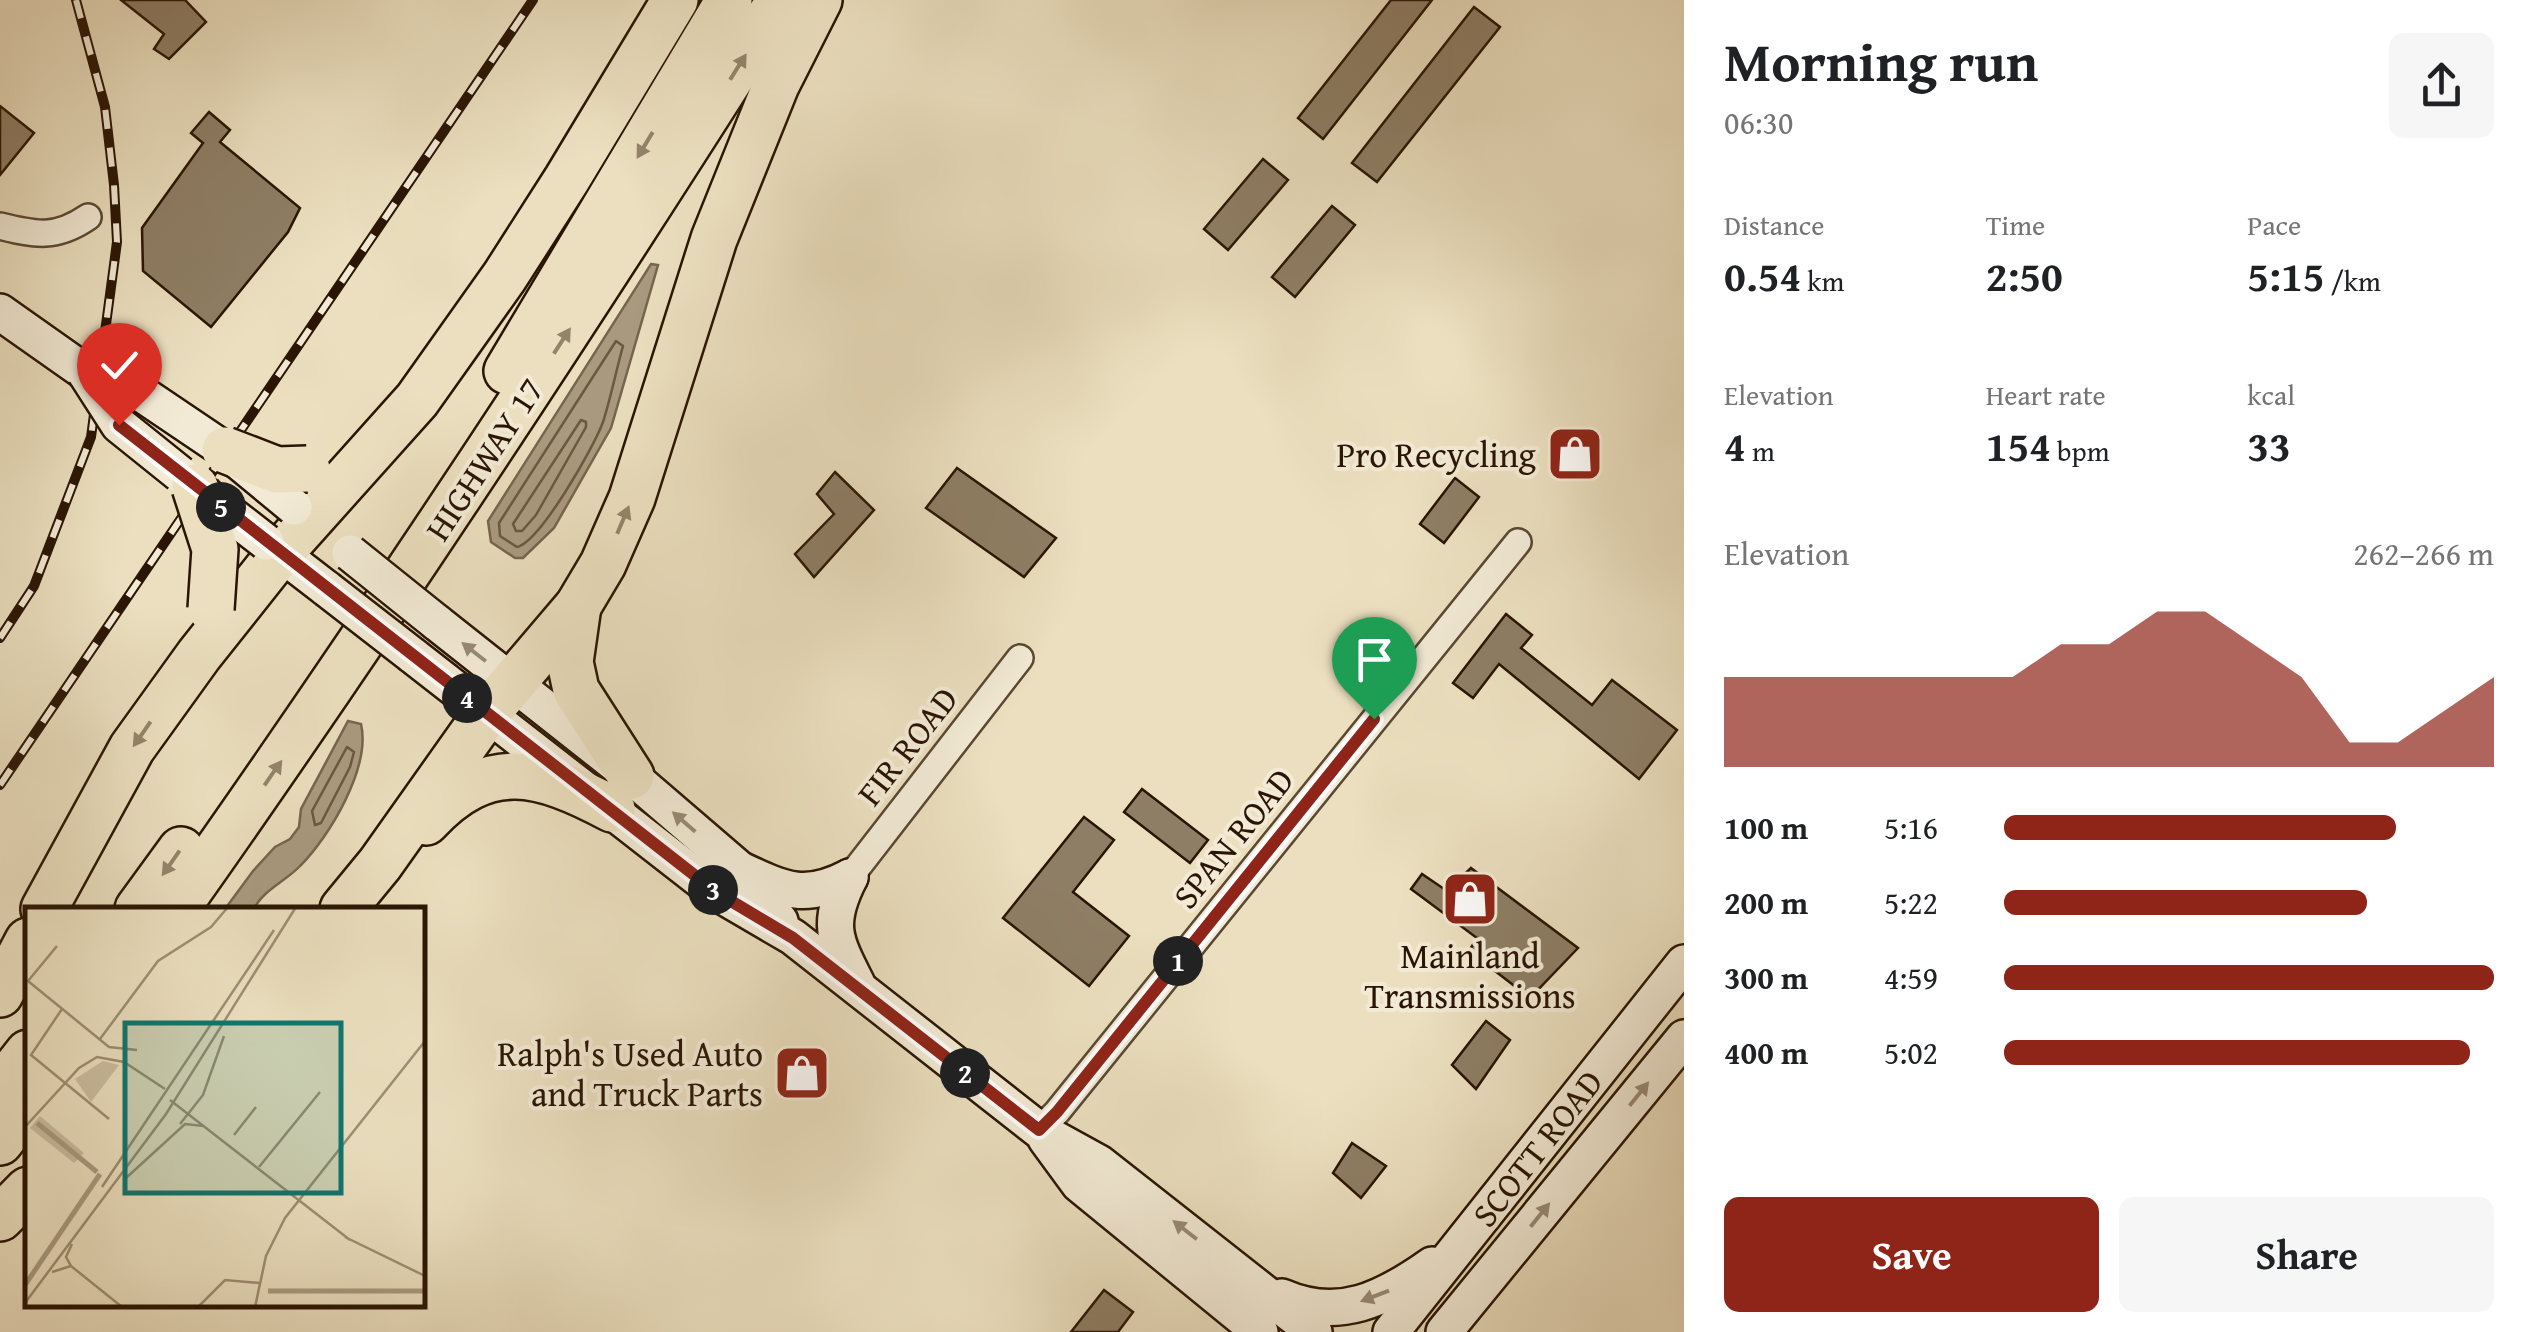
<!DOCTYPE html>
<html lang="en">
<head>
<meta charset="utf-8">
<style>
	:root { --surface:#fff; --page:#f6f6f6; --text:#202124; --muted:#757577; --accent:#8f2418 }
	body { margin:0; font-family:"Gentium Book Plus",serif; background:var(--page); color:var(--text); height:100vh; display:flex; flex-direction:column; font-size:38px; white-space:nowrap }
	* { box-sizing:border-box; margin:0 }
	p { font-size:32px; color:var(--muted) }
	.icon { flex:none; width:55px; height:55px; fill:none; stroke:currentColor; stroke-width:2; stroke-linecap:round; stroke-linejoin:round }
	.map { position:relative; flex:1; overflow:hidden }
	.details { display:flex; flex-direction:column; background:var(--surface); width:850px }
	.details>* { flex:none }
	.pin { position:absolute; display:grid; place-items:center; width:85px; height:85px; color:#fff; margin:-102px -42px; border-radius:50% 50% 50% 0; rotate:-45deg; box-shadow:0 0 10px #0007 }
	.pin .icon { rotate:45deg }
	.km { position:absolute; width:50px; height:50px; margin:-25px; border-radius:50%; background:#222; color:#fff; font-size:28px; line-height:50px; text-align:center }
	.round { display:grid; place-items:center; flex:none; width:105px; height:105px; border-radius:15px; background:var(--page) }
	.summary { display:flex; align-items:center; justify-content:space-between; height:170px; padding:0 40px }
	h1 { font-size:55px; font-weight:700; line-height:75px }
	.stats { display:grid; grid-template-columns:repeat(3,1fr); gap:15px; height:170px; padding:10px 40px }
	.stats div { display:grid; align-content:center }
	.stats b { font-size:42px; font-weight:700 }
	.stats small { font-size:28px; font-weight:400 }
	.stats p { font-size:28px }
	.chart { height:280px; padding:20px 40px }
	.chart p { display:flex; justify-content:space-between }
	.chart svg { width:100%; height:180px; margin-top:10px; fill:var(--accent); opacity:.7 }
	.primary-button { display:flex; gap:20px; margin-top:auto; padding:20px 40px }
	.primary-button a { flex:1; height:115px; border-radius:15px; background:var(--accent); color:#fff; font-size:40px; font-weight:700; line-height:115px; text-align:center }
	.primary-button a+a { background:var(--page); color:var(--text) }
	ul { padding:0 40px; list-style:none; font-size:32px }
	li { display:grid; grid-template-columns:160px 120px 1fr; align-items:center; height:75px }
	li i { height:25px; border-radius:12px; background:var(--accent) }
	main { display:flex; flex:1; min-height:0 }
	.map>svg:first-child { display:block }
	.water { fill:#a99a7f; stroke:#76654e; stroke-width:2.5 }
	.lines { fill:none; stroke-linecap:round; stroke-linejoin:round }
	.shore { stroke:#6a5842; stroke-width:2.5 }
	.building { fill:#8e7e65; stroke:#2a1504; stroke-width:2.5 }
	.street-casing { stroke:#5a4833; stroke-width:30 }
	.secondary-casing { stroke:#2a1504; stroke-width:40 }
	.highway-casing { stroke:#2a1504; stroke-width:50 }
	.street { stroke:#f2ead5; stroke-width:25 }
	.secondary { stroke:#f2ead5; stroke-width:35 }
	.highway { stroke:#ebdfbf; stroke-width:45 }
	.rail-casing { stroke:#2a1504; stroke-width:10 }
	.rail { stroke:#f2ead5; stroke-width:6; stroke-dasharray:19; stroke-linecap:butt }
	.secondary-bridge-casing { stroke:#2a1504; stroke-width:40; stroke-linecap:butt }
	.highway-bridge-casing { stroke:#2a1504; stroke-width:50; stroke-linecap:butt }
	.secondary-bridge { stroke:#f2ead5; stroke-width:35 }
	.highway-bridge { stroke:#ebdfbf; stroke-width:45 }
	.oneway { fill:#94846b }
	.oneway2 { fill:#988a77 }
	.route-casing { stroke:#fff; stroke-width:20 }
	.route { stroke:#8f2418; stroke-width:12 }
	.labels { text-anchor:middle; dominant-baseline:central; stroke-width:8; stroke-linejoin:round; paint-order:stroke }
	.poi-label { font-size:35px; fill:#2a1504; stroke:#f2ead5; text-anchor:end }
	.street-label { font-size:35px; fill:#2a1504; stroke:#f2ead5 }
	.inset-river { fill:none; stroke:#a99a7f; stroke-width:5 }
	.inset-road { fill:none; stroke:#9e8e74; stroke-width:2.5 }
	.view { fill:#0f766e; fill-opacity:0.15; stroke:#0f766e; stroke-width:5 }
	.inset-edge { fill:none; stroke:#2a1504; stroke-width:5 }
</style>
</head>
<body>
<main>
<div class="map">
<svg width="1684" height="1332" viewBox="0 0 1684 1332">
	<rect width="100%" height="100%" fill="#ebdfbf"/>
	<filter id="stains"><feTurbulence type="fractalNoise" baseFrequency=".002" numOctaves="4"/><feColorMatrix values="0 0 0 0 .2 0 0 0 0 .09 0 0 0 0 .02 0 0 0 .5 -.17"/></filter>
	<radialGradient id="worn" r=".72"><stop offset=".6" stop-color="#630" stop-opacity="0"/><stop offset="1" stop-color="#630" stop-opacity=".3"/></radialGradient>
	<!-- water -->
	<g class="water">
		<polygon points="651,264 658,265 611,428 554,528 523,558 515,558 491,542 488,521"/>
		<path d="M 348,721 L 361,724 C 371,767 330,836 300,866 C 286,881 262,891 254,909 L 225,909 L 253,871 L 275,847 L 290,839 L 299,827 L 301,809 Z"/>
	</g>
	<g class="lines">
		<!-- shore -->
		<g class="shore">
			<path d="M 616,341 L 623,346 C 616,371 611,397 603,422 C 594,447 540,542 517,547 L 500,536 L 499,523 Z"/>
			<polygon points="581,420 586,422 586,427 536,515 522,531 516,531 513,524"/>
			<polygon points="347,747 354,752 350,767 321,823 315,825 312,811"/>
		</g>
	</g>
	<!-- building -->
	<g class="building">
		<polygon points="121,0 185,0 206,22 169,59 154,49 164,34"/>
		<polygon points="1391,0 1432,0 1323,139 1298,118"/>
		<polygon points="1474,7 1500,27 1377,182 1352,163"/>
		<polygon points="0,106 34,133 0,175"/>
		<polygon points="209,112 230,130 220,142 300,208 288,232 211,327 143,271 142,228 203,143 191,133"/>
		<polygon points="1263,159 1288,180 1228,250 1204,229"/>
		<polygon points="1332,206 1355,225 1295,297 1272,277"/>
		<polygon points="957,468 1056,538 1024,577 926,508"/>
		<polygon points="835,472 874,510 814,577 795,554 834,514 817,494"/>
		<polygon points="1455,478 1479,497 1444,543 1420,524"/>
		<polygon points="1506,614 1532,635 1521,648 1592,705 1612,680 1677,730 1639,779 1499,664 1473,698 1453,683"/>
		<polygon points="1142,789 1208,840 1190,863 1124,812"/>
		<polygon points="1084,817 1114,840 1073,892 1129,936 1089,986 1003,918"/>
		<polygon points="1471,868 1578,948 1530,998 1469,951 1477,938 1411,889 1422,874 1447,891"/>
		<polygon points="1486,1021 1510,1040 1476,1089 1452,1065"/>
		<polygon points="1352,1143 1386,1166 1361,1198 1333,1173"/>
		<polygon points="1104,1290 1133,1312 1118,1332 1071,1332"/>
	</g>
	<g class="lines">
		<!-- street casing -->
		<g class="street-casing">
			<g id="street">
				<path d="M 0,226 C 36,235 56,239 88,217"/>
				<polyline points="850,877 1020,658"/>
				<polyline points="1039,1130 1057,1112 1518,542"/>
			</g>
		</g>
		<!-- secondary casing -->
		<g class="secondary-casing">
			<g id="secondary">
				<polyline points="0,312 85,372"/>
				<polyline points="266,542 327,589"/>
				<polyline points="436,622 631,776 738,868 780,921"/>
				<polyline points="412,655 716,892 793,937 1039,1130 1099,1163 1314,1332"/>
				<path d="M 743,871 C 786,891 806,900 850,877"/>
				<path d="M 850,877 C 826,924 834,939 857,984"/>
				<polyline points="1046,1139 1079,1184 1260,1332"/>
				<path d="M 1282,1297 C 1339,1322 1384,1299 1432,1265"/>
				<polyline points="1391,1332 1684,963"/>
				<polyline points="1444,1332 1684,1038"/>
			</g>
		</g>
		<!-- highway casing -->
		<g class="highway-casing">
			<g id="highway">
				<polyline points="507,371 729,0"/>
				<polyline points="578,606 570,662 576,690 631,776"/>
				<path d="M 426,822 C 488,755 540,771 612,809"/>
				<polyline points="44,909 132,748 199,655 280,553 417,400 505,276 567,179 675,0"/>
				<polyline points="138,909 181,850"/>
				<path d="M 176,909 C 386,612 585,308 780,0"/>
				<polyline points="343,909 380,864 487,713 578,606 603,564 632,498 714,239 776,85 819,0"/>
				<polyline points="0,994 28,941"/>
				<polyline points="0,1089 28,1053"/>
				<polyline points="0,1142 28,1106"/>
				<polyline points="0,1218 28,1190"/>
			</g>
		</g>
		<!-- street -->
		<use href="#street" class="street"/>
		<!-- secondary -->
		<use href="#secondary" class="secondary"/>
		<!-- highway -->
		<use href="#highway" class="highway"/>
		<!-- rail casing -->
		<g class="rail-casing">
			<g id="rail">
				<polyline points="0,638 34,586 91,437 117,242 114,185 105,107 76,0"/>
				<polyline points="0,785 533,0"/>
			</g>
		</g>
		<!-- rail -->
		<use href="#rail" class="rail"/>
		<!-- secondary-bridge casing -->
		<g class="secondary-bridge-casing">
			<g id="secondary-bridge">
				<polyline points="85,372 139,392 225,450 294,507"/>
				<polyline points="85,372 119,425 180,474"/>
				<polyline points="195,487 266,542"/>
				<polyline points="350,553 436,622"/>
				<polyline points="327,589 412,655"/>
			</g>
		</g>
		<!-- highway-bridge casing -->
		<g class="highway-bridge-casing">
			<g id="highway-bridge">
				<polyline points="225,450 277,470 307,469"/>
				<polyline points="195,487 215,549 211,609"/>
			</g>
		</g>
		<!-- secondary-bridge -->
		<use href="#secondary-bridge" class="secondary-bridge"/>
		<!-- highway-bridge -->
		<use href="#highway-bridge" class="highway-bridge"/>
	</g>
	<!-- one-way arrows -->
	<defs><path id="oneway-solid" d="M-6-.8H1V-3.2L6.5 0L1 3.2V.8H-6Z" transform="scale(2.5)"/></defs>
	<g class="oneway">
		<use href="#oneway-solid" transform="translate(738 67) rotate(-58)"/>
		<use href="#oneway-solid" transform="translate(645 145) rotate(121)"/>
		<use href="#oneway-solid" transform="translate(562 341) rotate(-57)"/>
		<use href="#oneway-solid" transform="translate(623 520) rotate(-67)"/>
		<use href="#oneway-solid" transform="translate(142 734) rotate(125)"/>
		<use href="#oneway-solid" transform="translate(273 773) rotate(-55)"/>
		<use href="#oneway-solid" transform="translate(171 863) rotate(125)"/>
	</g>
	<g class="oneway2">
		<use href="#oneway-solid" transform="translate(474 652) rotate(-142)"/>
		<use href="#oneway-solid" transform="translate(684 822) rotate(-139)"/>
		<use href="#oneway-solid" transform="translate(1639 1094) rotate(-51)"/>
		<use href="#oneway-solid" transform="translate(1540 1215) rotate(-51)"/>
		<use href="#oneway-solid" transform="translate(1185 1230) rotate(-142)"/>
		<use href="#oneway-solid" transform="translate(1375 1296) rotate(159)"/>
	</g>
	<g class="lines">
		<!-- route casing -->
		<g class="route-casing">
			<polyline id="route" points="119,425 716,892 793,938 1039,1130 1057,1112 1374,719"/>
		</g>
		<!-- route -->
		<use href="#route" class="route"/>
	</g>
	<!-- icons -->
	<defs>
		<g id="shop-square" transform="scale(2.875)"><rect x="-9" y="-9" width="18" height="18" rx="4" fill="#8f2418" stroke="#f2ead5"/><path d="M-5-2.5h2.3a2.7 3.5 0 0 1 5.4 0H5L5.5 6h-11ZM-1.5-2.5h3a1.5 2.3 0 0 0-3 0Z" fill="#fff"/></g>
	</defs>
	<g fill-rule="evenodd">
		<use href="#shop-square" x="1575" y="454"/>
		<use href="#shop-square" x="1470" y="899"/>
		<use href="#shop-square" x="802" y="1073"/>
	</g>
	<g class="labels">
		<!-- poi labels -->
		<g class="poi-label">
			<text x="1536" y="454">Pro Recycling</text>
			<text x="1470" y="955" text-anchor="middle">Mainland<tspan x="1470" dy="40">Transmissions</tspan></text>
			<text x="763" y="1053">Ralph's Used Auto<tspan x="763" dy="40">and Truck Parts</tspan></text>
		</g>
		<!-- street labels -->
		<g class="street-label">
			<text transform="translate(484 459) rotate(-57)">HIGHWAY 17</text>
			<text transform="translate(907 746) rotate(-52)">FIR ROAD</text>
			<text transform="translate(1233 838) rotate(-51)">SPAN ROAD</text>
			<text transform="translate(1537 1148) rotate(-52)">SCOTT ROAD</text>
		</g>
	</g>
	<!-- overview -->
	<g transform="translate(25 907)">
		<rect width="400" height="400" fill="#ebdfbf"/>
		<path d="M 78,154 L 94,158 L 66,195 L 50,172 ZM 15,209 L 59,246 L 49,256 L 5,221 Z" fill="#cabd9f"/>
		<path class="inset-river" d="M 12,216 L 72,265M 0,378 L 75,267M 243,384 L 400,384"/>
		<path class="inset-road" d="M 32,39 L 3,74 L 84,140 L 112,143M 37,102 L 6,148 L 84,212M 75,132 L 133,54 L 186,20 L 203,0M 145,193 L 325,333M 155,217 L 178,188 L 199,129M 0,220 L 54,161 L 72,150 L 99,155 L 140,182M 209,228 L 231,200M 234,260 L 295,185M 101,271 L 160,217 L 179,219M 77,280 L 249,23M 320,330 L 400,369M 46,359 L 97,400M 27,365 L 46,359 L 41,350 L 47,337M 0,396 L 141,207 L 271,0M 173,400 L 200,373 L 234,376M 230,400 L 241,349 L 260,311 L 400,134"/>
		<path class="view" d="M 100,116 L 316,116 L 316,286 L 100,286 Z"/>
		<rect width="400" height="400" class="inset-edge"/>
	</g>
	<rect width="100%" height="100%" filter="url(#stains)"/>
	<rect width="100%" height="100%" fill="url(#worn)"/>
</svg>
<div class="pin" style="left:1374px;top:719px;background:#1e9e55"><svg class="icon" aria-label="arrive" viewBox="0 0 24 24"><path d="M6 21V4h12l-3 4 3 4H6"/></svg></div>
<div class="pin" style="left:119px;top:425px;background:#d93025"><svg class="icon" aria-label="check" viewBox="0 0 24 24"><path d="M5 12l5 5 9-10"/></svg></div>
<b class="km" style="left:1178px;top:961px">1</b>
<b class="km" style="left:965px;top:1073px">2</b>
<b class="km" style="left:713px;top:890px">3</b>
<b class="km" style="left:467px;top:698px">4</b>
<b class="km" style="left:221px;top:507px">5</b>
</div>
<section class="details">
<div class="summary"><div><h1>Morning run</h1><p>06:30</p></div><a class="round"><svg class="icon" aria-label="share" viewBox="0 0 24 24"><path d="M12 15V3M7 8l5-5 5 5M5 13v7h14v-7"/></svg></a></div>
<div class="stats">
<div><p>Distance</p><b>0.54<small> km</small></b></div>
<div><p>Time</p><b>2:50</b></div>
<div><p>Pace</p><b>5:15<small> /km</small></b></div>
</div>
<div class="stats">
<div><p>Elevation</p><b>4<small> m</small></b></div>
<div><p>Heart rate</p><b>154<small> bpm</small></b></div>
<div><p>kcal</p><b>33</b></div>
</div>
<div class="chart"><p><span>Elevation</span>262–266 m</p>
<svg viewBox="0 0 160 44" preserveAspectRatio="none"><path d="M0 44V22L10 22L20 22L30 22L40 22L50 22L60 22L70 14L80 14L90 6L100 6L110 14L120 22L130 38L140 38L150 30L160 22V44z"/></svg>
</div>
<ul>
<li><b>100 m</b>5:16<i style="width:80%"></i></li>
<li><b>200 m</b>5:22<i style="width:74%"></i></li>
<li><b>300 m</b>4:59<i style="width:100%"></i></li>
<li><b>400 m</b>5:02<i style="width:95%"></i></li>
</ul>
<div class="primary-button"><a>Save</a><a>Share</a></div>
</section>
</main>
</body>
</html>
